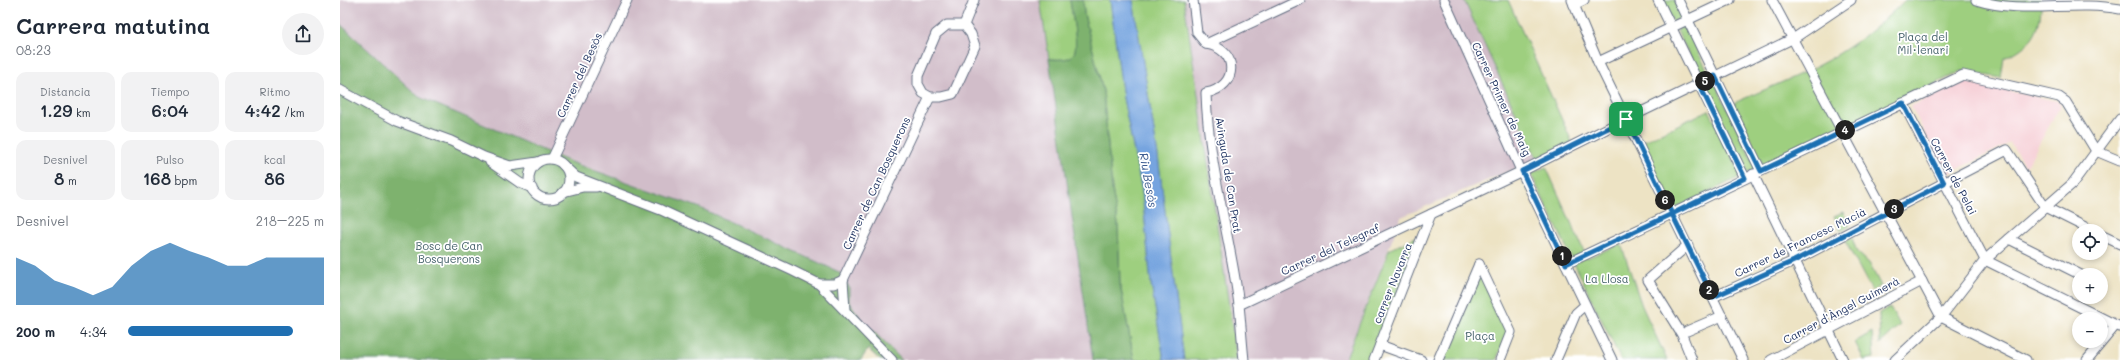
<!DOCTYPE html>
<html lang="es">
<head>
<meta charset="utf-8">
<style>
	:root { --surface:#fff; --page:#f2f2f3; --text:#1f2937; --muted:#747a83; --accent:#1f6fb2 }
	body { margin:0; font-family:Mali,sans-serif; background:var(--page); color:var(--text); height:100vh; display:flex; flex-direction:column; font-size:15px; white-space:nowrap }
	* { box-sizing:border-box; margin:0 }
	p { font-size:13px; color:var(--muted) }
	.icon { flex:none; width:22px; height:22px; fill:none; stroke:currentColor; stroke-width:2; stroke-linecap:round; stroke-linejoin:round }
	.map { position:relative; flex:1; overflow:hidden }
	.side { display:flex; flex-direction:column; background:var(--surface); width:340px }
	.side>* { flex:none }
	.controls { position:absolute; left:1732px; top:224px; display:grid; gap:8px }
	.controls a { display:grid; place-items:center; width:36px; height:36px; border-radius:50%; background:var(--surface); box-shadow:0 2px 6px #0003; font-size:20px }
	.pin { position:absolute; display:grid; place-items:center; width:34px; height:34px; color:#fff; margin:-17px; border-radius:8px; box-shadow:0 2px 6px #0006 }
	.km { position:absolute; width:20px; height:20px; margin:-10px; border-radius:50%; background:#222; color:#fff; font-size:11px; line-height:20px; text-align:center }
	.round { display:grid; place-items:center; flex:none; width:42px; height:42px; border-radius:21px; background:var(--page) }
	.head { display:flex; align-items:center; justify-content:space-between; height:68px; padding:0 16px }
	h1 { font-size:22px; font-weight:600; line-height:30px }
	.figures { display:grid; grid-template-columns:repeat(3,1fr); gap:6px; height:68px; padding:4px 16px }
	.figures div { display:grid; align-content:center; border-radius:10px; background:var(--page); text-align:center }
	.figures b { font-size:17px; font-weight:600 }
	.figures small { font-size:11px; font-weight:400 }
	.figures p { font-size:11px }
	.chart { height:112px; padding:8px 16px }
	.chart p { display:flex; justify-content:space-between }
	.chart svg { width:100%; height:72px; margin-top:4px; fill:var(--accent); opacity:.7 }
	ul { padding:0 16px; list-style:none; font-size:13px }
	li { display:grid; grid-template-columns:64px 48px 1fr; align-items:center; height:30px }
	li i { height:10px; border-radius:5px; background:var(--accent) }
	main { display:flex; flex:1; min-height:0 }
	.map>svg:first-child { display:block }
	.built { fill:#f6cfd6 }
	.industrial { fill:#d1bdc9 }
	.green { fill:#9ecf7f; stroke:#5c7f6e }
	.forest { fill:#7eb26e; stroke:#4c7066 }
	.water { fill:#76a4df; stroke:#486a9e }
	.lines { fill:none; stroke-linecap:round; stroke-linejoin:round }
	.minor-casing { stroke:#646e82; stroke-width:11 }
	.minor { stroke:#fff; stroke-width:9 }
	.route-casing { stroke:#fff; stroke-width:8 }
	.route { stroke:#1f6fb2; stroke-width:5 }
	.labels { text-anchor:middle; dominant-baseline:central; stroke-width:3.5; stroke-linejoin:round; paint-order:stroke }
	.park-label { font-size:11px; fill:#425f68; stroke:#fff }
	.street-label { font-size:11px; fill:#1b2f5e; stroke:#fff }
	.water-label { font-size:12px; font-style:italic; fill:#3f5e92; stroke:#fff }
</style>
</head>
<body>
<main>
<section class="side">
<div class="head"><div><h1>Carrera matutina</h1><p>08:23</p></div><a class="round"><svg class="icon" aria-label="share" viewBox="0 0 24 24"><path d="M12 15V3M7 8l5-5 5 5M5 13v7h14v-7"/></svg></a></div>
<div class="figures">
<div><p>Distancia</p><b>1.29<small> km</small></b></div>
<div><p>Tiempo</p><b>6:04</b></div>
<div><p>Ritmo</p><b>4:42<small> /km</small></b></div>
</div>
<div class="figures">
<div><p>Desnivel</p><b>8<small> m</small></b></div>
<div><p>Pulso</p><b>168<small> bpm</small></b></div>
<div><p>kcal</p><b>86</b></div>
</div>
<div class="chart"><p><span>Desnivel</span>218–225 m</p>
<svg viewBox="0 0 160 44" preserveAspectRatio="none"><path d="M0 44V15L10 20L20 29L30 33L40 38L50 33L60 20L70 11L80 6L90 11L100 15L110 20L120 20L130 15L140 15L150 15L160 15V44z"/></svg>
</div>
<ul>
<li><b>200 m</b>4:34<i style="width:84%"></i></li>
</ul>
</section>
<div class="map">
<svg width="1780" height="360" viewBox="0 0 1780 360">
	<rect width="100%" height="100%" fill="#fff"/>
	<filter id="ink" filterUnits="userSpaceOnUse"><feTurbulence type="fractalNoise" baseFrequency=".025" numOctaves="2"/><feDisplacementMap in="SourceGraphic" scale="8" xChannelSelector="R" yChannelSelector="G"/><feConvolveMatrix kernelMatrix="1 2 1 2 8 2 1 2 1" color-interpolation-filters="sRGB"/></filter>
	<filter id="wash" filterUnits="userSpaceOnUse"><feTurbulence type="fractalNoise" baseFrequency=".012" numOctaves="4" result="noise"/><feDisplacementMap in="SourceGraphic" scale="16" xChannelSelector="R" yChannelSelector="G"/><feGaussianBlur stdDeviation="0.9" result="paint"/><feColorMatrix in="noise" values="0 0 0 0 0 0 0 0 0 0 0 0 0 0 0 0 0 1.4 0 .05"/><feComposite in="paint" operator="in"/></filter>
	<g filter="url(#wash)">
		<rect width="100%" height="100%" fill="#ede3c4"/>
		<!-- built -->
		<polygon class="built" points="1625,82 1717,101 1721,105 1686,167 1670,143 1606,175 1571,106"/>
		<!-- industrial -->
		<g class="industrial">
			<polygon points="0,0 700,0 753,360 562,360 523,321 509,302 509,287 408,231 358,207 233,163 79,97 0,24"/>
			<polygon points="844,0 1124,0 1197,159 1061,217 1005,360 897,360"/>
		</g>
		<!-- green -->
		<g class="green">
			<path d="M 700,0 L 730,0 C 731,11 740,47 733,55 C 728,61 715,59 709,59 Z"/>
			<polygon points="743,0 770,0 783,98 802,191 811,284 824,360 794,360 780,284 778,224 772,189 763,91 744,14"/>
			<polygon points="793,0 844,0 897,360 844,360 818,156"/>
			<polygon points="1124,0 1168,0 1232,142 1197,159"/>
			<polygon points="1321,0 1335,0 1341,18 1333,22"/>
			<path d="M 1565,0 L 1701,0 C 1702,30 1692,46 1664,58 L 1661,78 L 1622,71 L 1423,165 L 1394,103 C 1421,91 1449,80 1475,67 C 1509,50 1538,27 1565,0 Z"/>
			<polygon points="1340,27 1346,27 1368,72 1365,77 1360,76 1337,31"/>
			<polygon points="1370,82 1376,85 1415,166 1414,171 1407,173 1364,86"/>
			<polygon points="1369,110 1402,176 1332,210 1300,143"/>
			<polygon points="1206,167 1247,258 1281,244 1302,306 1327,360 1281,360 1191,174"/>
			<polygon points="1503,212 1510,226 1501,231 1494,216"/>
			<polygon points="1080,235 1030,360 1005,360 1049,250"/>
			<polygon points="1512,238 1517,252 1529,263 1541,286 1532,291 1505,241"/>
			<polygon points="1140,272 1168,333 1156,360 1103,360"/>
			<polygon points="1550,307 1560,325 1540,344 1539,313"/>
			<polygon points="1532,332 1534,358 1524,360 1515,342"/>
		</g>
		<!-- forest -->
		<g class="forest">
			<path d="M 730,0 L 743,0 L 744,14 L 763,91 L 772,189 L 778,224 L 780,284 L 794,360 L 753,360 L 709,59 C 715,59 728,61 733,55 C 740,47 731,11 730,0 Z"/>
			<polygon points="0,24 79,97 233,163 358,207 499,272 509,287 509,302 523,321 562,360 540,360 528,349 521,360 0,360"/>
		</g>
		<!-- water -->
		<polygon class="water" points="770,0 793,0 818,156 844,360 824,360 811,284 802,191 783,98"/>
	</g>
	<g filter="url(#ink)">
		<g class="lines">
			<!-- minor casing -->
			<g class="minor-casing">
				<g id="minor">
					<path d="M 853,0 L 857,33 L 866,44 C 899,49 899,87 866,93 C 868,165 890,234 899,305 C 901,323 902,342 904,360"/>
					<polyline points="1104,0 1183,175 1272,360"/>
					<polyline points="1232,0 1258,62 1403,360"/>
					<polyline points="1318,0 1405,178"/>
					<polyline points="1338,0 1421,171"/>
					<polyline points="1432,0 1601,317"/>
					<path d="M 1636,0 C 1683,15 1733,0 1780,9"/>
					<polyline points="1234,5 1244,0"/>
					<polygon points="607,25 624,25 631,34 635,46 613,94 601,97 590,97 583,93 578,84 578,76 596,34"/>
					<polyline points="624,25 634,0"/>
					<polyline points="866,44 960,0"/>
					<polyline points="1258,62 1390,0"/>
					<polyline points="0,90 57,121 111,141 144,157 170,166 198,162"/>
					<polyline points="1563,103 1645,260 1780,327"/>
					<polyline points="1295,115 1456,37 1511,0"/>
					<polyline points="1756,151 1780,161"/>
					<polyline points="212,159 287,0"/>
					<circle cx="209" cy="179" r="20"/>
					<polyline points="150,162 180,183 192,188"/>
					<polyline points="223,165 236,177 321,210 453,271 479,284 552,360"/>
					<polyline points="1413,174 1503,360"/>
					<polyline points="223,192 243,187 256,187"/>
					<polyline points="1761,235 1780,244"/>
					<polyline points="1669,239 1741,275"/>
					<polyline points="1348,245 1308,280 1342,335 1352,360"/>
					<polyline points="1139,264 1171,332 1160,360"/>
					<polyline points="1226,264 1623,75 1719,97 1726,102 1756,151"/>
					<polyline points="479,284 494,284 503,280"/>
					<polyline points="1373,297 1454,261 1667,150 1705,207 1753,231"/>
					<polyline points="899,305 1182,171 1286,119"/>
					<polyline points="505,310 503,280 590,97"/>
					<polyline points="1601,317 1686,360"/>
					<polyline points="1347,331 1382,316"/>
					<polyline points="1040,345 1081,360"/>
					<polyline points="1034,360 1091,214"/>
					<polyline points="1098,360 1139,264"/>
					<polyline points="1216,360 1236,313 1245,305"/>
					<polyline points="1431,360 1582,281"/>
					<polyline points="1555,360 1601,317 1646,259 1732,184 1780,119"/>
					<polyline points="1747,360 1776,325"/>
				</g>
			</g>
			<!-- minor -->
			<use href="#minor" class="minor"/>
		</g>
	</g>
	<g class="lines" filter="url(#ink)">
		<!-- route casing -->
		<g class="route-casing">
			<polyline id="route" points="1286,119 1182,171 1226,264 1332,214 1373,297 1454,261 1604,183 1563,103 1421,171 1375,76 1359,84 1405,178 1332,214 1286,119"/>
		</g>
		<!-- route -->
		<use href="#route" class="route"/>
	</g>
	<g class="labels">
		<!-- park labels -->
		<g class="park-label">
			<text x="1583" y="36">Plaça del<tspan x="1583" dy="13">Mil·lenari</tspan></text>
			<text x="109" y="245">Bosc de Can<tspan x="109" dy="13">Bosquerons</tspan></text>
			<text x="1267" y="278">La Llosa</text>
			<text x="1140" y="335">Plaça</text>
		</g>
		<!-- street labels -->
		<g class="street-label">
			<text transform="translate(239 75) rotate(-65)">Carrer del Besòs</text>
			<text transform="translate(1162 99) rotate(65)">Carrer Primer de Maig</text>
			<text transform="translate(889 175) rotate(81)">Avinguda de Can Prat</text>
			<text transform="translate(1614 176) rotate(62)">Carrer de Pelai</text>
			<text transform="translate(536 183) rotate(-65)">Carrer de Can Bosquerons</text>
			<text transform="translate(1460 242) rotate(-26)">Carrer de Francesc Macià</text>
			<text transform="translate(990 249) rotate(-25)">Carrer del Telegraf</text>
			<text transform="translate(1052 283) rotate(-68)">carrer Navarra</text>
			<text transform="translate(1501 310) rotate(-28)">Carrer d'Àngel Guimerà</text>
		</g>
		<!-- water labels -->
		<g class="water-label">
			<text transform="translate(809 180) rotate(80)">Riu Besòs</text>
		</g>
	</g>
</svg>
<div class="controls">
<a><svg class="icon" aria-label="locate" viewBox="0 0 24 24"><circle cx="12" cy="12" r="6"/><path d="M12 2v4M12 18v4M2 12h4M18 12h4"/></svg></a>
<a>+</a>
<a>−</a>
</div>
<div class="pin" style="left:1286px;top:119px;background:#1e9e55"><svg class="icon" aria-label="arrive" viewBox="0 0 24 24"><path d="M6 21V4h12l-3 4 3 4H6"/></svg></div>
<b class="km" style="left:1222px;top:256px">1</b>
<b class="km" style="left:1369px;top:290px">2</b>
<b class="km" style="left:1554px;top:209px">3</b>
<b class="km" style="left:1505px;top:130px">4</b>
<b class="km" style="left:1365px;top:81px">5</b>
<b class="km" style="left:1325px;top:200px">6</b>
</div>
</main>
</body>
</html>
